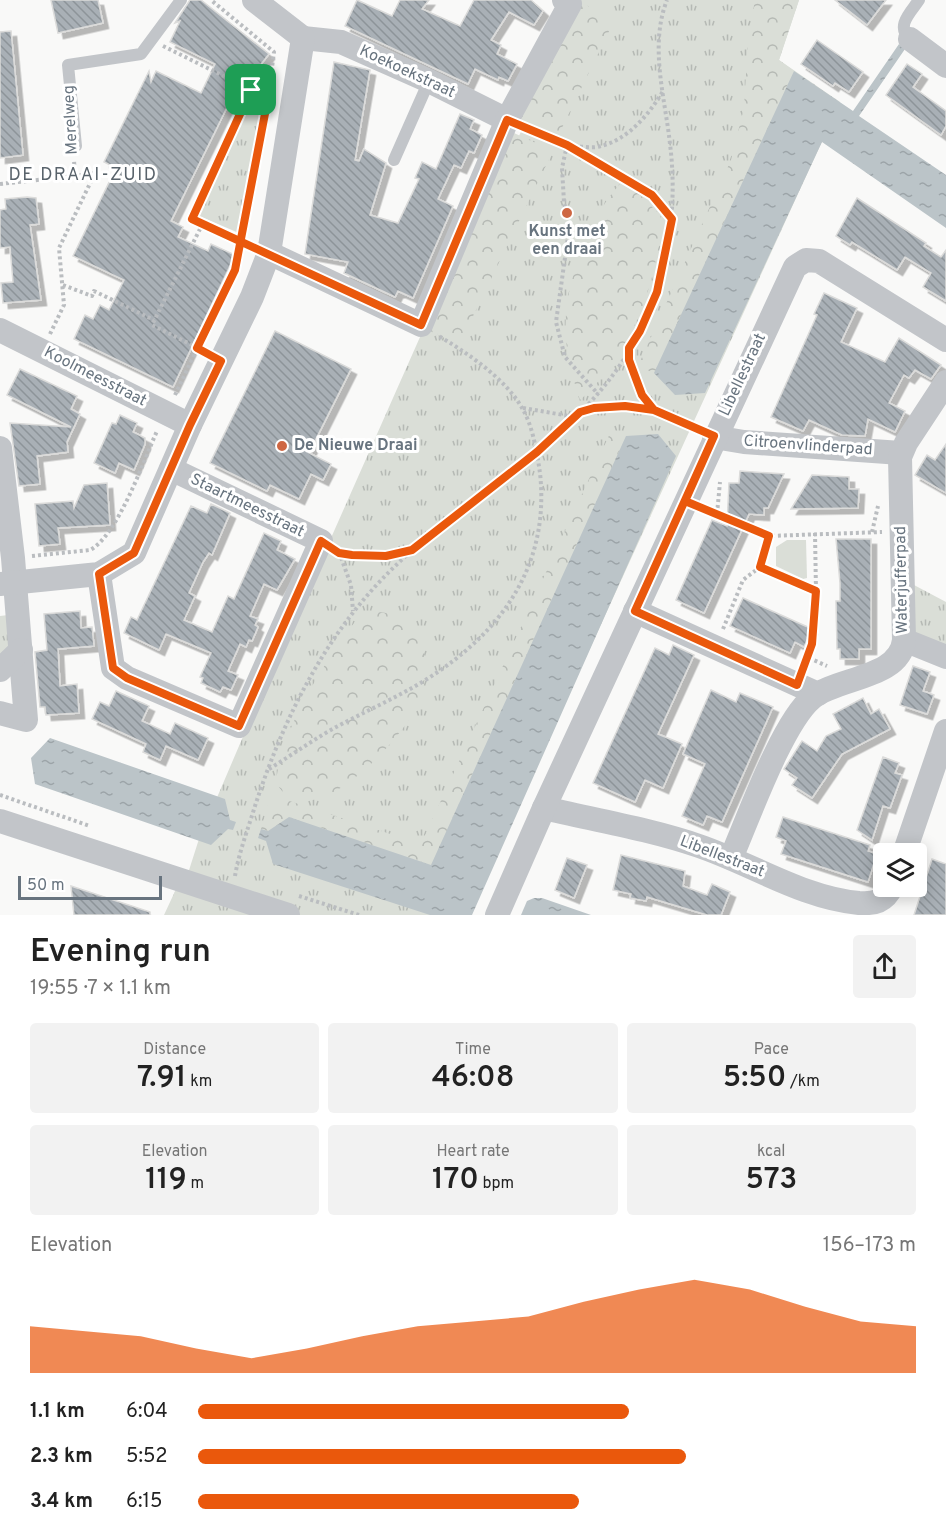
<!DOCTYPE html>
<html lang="en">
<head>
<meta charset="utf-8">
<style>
	:root { --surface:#fff; --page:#f2f2f2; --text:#222; --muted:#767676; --accent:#ea580c }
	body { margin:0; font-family:Overpass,sans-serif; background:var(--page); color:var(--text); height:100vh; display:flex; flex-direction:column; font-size:22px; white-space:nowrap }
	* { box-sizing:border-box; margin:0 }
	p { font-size:20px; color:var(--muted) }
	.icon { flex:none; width:33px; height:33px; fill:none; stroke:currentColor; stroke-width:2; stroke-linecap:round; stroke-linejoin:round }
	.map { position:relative; height:915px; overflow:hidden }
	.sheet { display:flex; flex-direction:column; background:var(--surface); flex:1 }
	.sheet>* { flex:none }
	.buttons { position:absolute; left:873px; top:843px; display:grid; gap:12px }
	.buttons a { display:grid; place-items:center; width:54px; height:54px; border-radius:6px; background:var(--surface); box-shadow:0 3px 15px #0003; font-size:30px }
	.scale { position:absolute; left:18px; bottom:15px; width:144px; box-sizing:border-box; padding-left:6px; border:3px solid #68747f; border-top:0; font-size:16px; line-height:21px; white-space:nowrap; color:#68747f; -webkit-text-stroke:4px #fff; paint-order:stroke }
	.pin { position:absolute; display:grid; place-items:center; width:51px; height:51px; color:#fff; margin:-26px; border-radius:12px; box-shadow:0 3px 9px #0006 }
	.round { display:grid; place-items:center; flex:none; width:63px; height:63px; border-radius:6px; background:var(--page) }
	.overview { display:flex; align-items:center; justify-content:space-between; height:102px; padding:0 30px }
	h1 { font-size:33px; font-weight:600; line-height:45px }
	.stats { display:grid; grid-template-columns:repeat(3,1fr); gap:9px; height:102px; padding:6px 30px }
	.stats div { display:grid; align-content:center; border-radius:6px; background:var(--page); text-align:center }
	.stats b { font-size:30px; font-weight:600 }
	.stats small { font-size:16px; font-weight:400 }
	.stats p { font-size:16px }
	.chart { height:168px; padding:12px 30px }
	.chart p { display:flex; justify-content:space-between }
	.chart svg { width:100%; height:108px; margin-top:6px; fill:var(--accent); opacity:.7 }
	ul { padding:0 30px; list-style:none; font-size:20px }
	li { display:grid; grid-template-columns:96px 72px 1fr; align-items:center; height:45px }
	li i { height:15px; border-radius:8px; background:var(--accent) }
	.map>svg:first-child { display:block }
	.grass { fill:url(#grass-tufts) }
	.forest { fill:url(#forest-crowns) }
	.garden { fill:#daded7 }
	.water { fill:url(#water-ripples) }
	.building { fill:url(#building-back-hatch); stroke:#dbdbda; stroke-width:1.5; filter:url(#shadow) }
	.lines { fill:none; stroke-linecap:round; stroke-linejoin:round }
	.path { stroke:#babdc0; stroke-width:4; stroke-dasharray:3 3; stroke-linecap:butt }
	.lane { stroke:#c2c5c9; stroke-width:12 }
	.street { stroke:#c2c5c9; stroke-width:24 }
	.route-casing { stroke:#fff; stroke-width:12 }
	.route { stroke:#ea580c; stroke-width:8 }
	.poi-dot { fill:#ce6743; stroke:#fff; stroke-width:2 }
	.labels { text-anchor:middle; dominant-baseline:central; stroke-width:6; stroke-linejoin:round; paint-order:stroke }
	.street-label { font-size:16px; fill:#68747f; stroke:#fff }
	.poi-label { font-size:16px; font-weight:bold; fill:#68747f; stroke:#fff }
	.neighbourhood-label { font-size:18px; letter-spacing:1.5px; fill:#59636b; stroke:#fff }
</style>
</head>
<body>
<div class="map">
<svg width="946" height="915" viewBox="0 0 946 915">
	<defs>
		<pattern id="grass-tufts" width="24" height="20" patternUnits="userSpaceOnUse" patternTransform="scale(1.5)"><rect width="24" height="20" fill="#daded7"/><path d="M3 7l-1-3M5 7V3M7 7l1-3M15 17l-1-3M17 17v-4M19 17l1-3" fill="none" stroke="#b5b9b4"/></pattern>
		<pattern id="forest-crowns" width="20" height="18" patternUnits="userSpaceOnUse" patternTransform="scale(1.5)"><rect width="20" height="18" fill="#daded7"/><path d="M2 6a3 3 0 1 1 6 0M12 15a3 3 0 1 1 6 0" fill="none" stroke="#b5b9b4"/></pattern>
		<pattern id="water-ripples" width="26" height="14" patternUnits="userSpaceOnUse" patternTransform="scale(1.5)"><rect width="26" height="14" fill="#bbc4c8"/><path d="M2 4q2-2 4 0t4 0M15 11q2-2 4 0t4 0" fill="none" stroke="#9ca4a8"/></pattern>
		<pattern id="building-back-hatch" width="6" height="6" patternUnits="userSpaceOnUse" patternTransform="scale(1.5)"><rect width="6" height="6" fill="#a9b0b6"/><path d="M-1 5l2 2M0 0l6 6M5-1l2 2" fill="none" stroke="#8d9499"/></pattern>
		<filter id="shadow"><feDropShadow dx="5.5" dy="5.5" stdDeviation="0" flood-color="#0004"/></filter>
	</defs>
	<rect width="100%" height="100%" fill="#f9f9f8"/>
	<!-- grass -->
	<g class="grass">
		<polygon points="579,0 799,0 779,60 840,102 468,915 164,915 177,887 183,889 198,842 245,732 424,328 428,329 568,32"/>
		<polygon points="254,95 262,97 263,100 241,231 239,233 199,216 198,212"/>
		<polygon points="914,585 946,602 946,649 915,636"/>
		<polygon points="16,614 18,643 0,661 0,616"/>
	</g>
	<!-- forest -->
	<g class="forest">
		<polygon points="579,0 613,23 558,136 519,120"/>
		<polygon points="755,0 799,0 779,60 794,71 654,373 638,366 731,160 744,108 748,39"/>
		<polygon points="514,133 553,151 459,345 424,328"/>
		<path d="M 621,183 L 633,188 L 660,215 C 661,280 629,357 580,400 C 559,340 561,301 585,242 C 595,219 604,201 621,183 Z"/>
		<polygon points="612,429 626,436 431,865 289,817 268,831 261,829 271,795 421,844"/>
		<path d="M 376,612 C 399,613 419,623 423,647 C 426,663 426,681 421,697 C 410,733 308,845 276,782 C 282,726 326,660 360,615 Z"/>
	</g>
	<!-- garden -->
	<polygon class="garden" points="787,540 806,540 807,578 803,579 776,566 776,547"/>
	<!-- water -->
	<g class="water">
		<polygon points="899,44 905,49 859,116 946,175 946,228 822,142 705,393 675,395 654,373 794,71 853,111"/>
		<polygon points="658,434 676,456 472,915 430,915 273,864 266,841 258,838 261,829 268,831 289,817 431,865 626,436"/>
		<polygon points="50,738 225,799 230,820 236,822 233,830 228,829 211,845 35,784 31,758"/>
		<polygon points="534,898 542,898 591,915 521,915 527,901"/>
	</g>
	<!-- building -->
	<g class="building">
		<polygon points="51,0 98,0 103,23 58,33"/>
		<polygon points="190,0 201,0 269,54 255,72 249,67 238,85 171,221 183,227 178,237 208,251 211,244 235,255 173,387 74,339 85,315 93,319 100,305 109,310 124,280 73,256 116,168 104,162 149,71 151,82 156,71 201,93 215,64 170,42 180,21 175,23"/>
		<polygon points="357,0 392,16 400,0 429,0 422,9 460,26 474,0 531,0 543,11 534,25 509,12 491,40 501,45 497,54 517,64 508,81 499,77 498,80 475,69 468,84 345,26"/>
		<polygon points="835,0 886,0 867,25"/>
		<polygon points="11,31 23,155 0,158 0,32"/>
		<polygon points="817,40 863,72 849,92 835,83 833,86 801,64"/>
		<polygon points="334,62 370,70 355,160 359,161 364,149 386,163 370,215 398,223 419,179 415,178 422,162 436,169 460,114 474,120 470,129 482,135 474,153 469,151 461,168 454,165 438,199 453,206 413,298 398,291 395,297 344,273 348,262 305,254"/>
		<polygon points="907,64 922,74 913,87 946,111 946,126 941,135 886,95"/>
		<polygon points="27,197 36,198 39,224 30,225 41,300 3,303 1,283 13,282 10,247 0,248 0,210 6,209 5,199"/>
		<polygon points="857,198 926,243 924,246 941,257 946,250 946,301 923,287 931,273 905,257 897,270 852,242 850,245 836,236"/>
		<polygon points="824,293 857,308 841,342 885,362 899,338 941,365 931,379 915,370 909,378 904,375 889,403 905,411 895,432 868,419 865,436 842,435 809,420 803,431 771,417 817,315 814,314"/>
		<polygon points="275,331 351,369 309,453 331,464 323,480 311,474 299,499 270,485 267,491 210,463"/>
		<polygon points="20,369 77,396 71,409 80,414 67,442 68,452 37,456 40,484 19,486 10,423 71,427 7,395"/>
		<polygon points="120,415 137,423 133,432 145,438 145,444 134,470 119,463 115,473 94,463 112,423 116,424"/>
		<polygon points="946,444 946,493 915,475 927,455 935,460"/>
		<polygon points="740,471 784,474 768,508 764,508 764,515 749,514 704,613 676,600 712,520 727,526 729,483 739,483"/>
		<polygon points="812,475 849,477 849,489 859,489 858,508 791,509"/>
		<polygon points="107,483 110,525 58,528 60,544 39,546 35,504 73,501 74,508 84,485"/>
		<polygon points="211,504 230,513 212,555 209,553 203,562 189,593 195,596 184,620 212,632 228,596 234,599 264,533 281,541 277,550 295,559 277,590 264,584 250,616 258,619 255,625 258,627 252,641 249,640 246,647 240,644 228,671 238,675 231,690 223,687 220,692 201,683 203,678 200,677 211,653 166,634 159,650 124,633 131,617 137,620 191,506 207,513"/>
		<polygon points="836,539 871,539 871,649 859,649 859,659 840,659 840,649 837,649 836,601 840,601 840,583"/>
		<polygon points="743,598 812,629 804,647 795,642 790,653 730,626"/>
		<polygon points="80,611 81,628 92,627 94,646 58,649 60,686 77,684 79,713 46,715 45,707 40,707 35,652 47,650 44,614"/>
		<polygon points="673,645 694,655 658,734 682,744 663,788 645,780 635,802 593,783 655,648 669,655"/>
		<polygon points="913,666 930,672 923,691 934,695 927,714 900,705"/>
		<polygon points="711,690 736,702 740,693 773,707 722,822 707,816 703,825 682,816 705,764 683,754"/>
		<polygon points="116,691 149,706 142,721 170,734 175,723 208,738 198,760 166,746 160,760 143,752 146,744 92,719 100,702 109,706"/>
		<polygon points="863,698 871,714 879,709 890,729 842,754 812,798 792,785 797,778 784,769 786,766 802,741 817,751 826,736 841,729 833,714"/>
		<polygon points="883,757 899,763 895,773 902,775 890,808 883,806 872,840 857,830"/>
		<polygon points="783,817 870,845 868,851 877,854 868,882 781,854 786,841 776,837"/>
		<polygon points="621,855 685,871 683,886 707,895 712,884 730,892 721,915 707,915 647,897 646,901 630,898 631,894 613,890"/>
		<polygon points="567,858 587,865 574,898 555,890"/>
		<polygon points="932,859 946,864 946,915 914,915"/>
		<polygon points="71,886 150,912 150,915 74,915"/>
	</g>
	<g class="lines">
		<!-- path -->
		<g class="path">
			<polyline points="163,46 268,98 274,52 211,0"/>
			<polyline points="527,128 567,145 652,195 671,219"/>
			<polyline points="567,145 562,168 564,202 569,229 556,322 565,357 598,394"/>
			<path d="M 568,145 C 578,146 592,149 601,146 C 628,140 650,113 663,91"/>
			<polyline points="0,184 75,176"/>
			<polyline points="203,223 192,219 251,90"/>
			<polyline points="63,285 92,296 94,291 154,320"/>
			<polyline points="50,334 64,305 59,248 95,173 75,176 74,160"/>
			<polyline points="198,348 152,325 203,223 243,241"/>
			<path d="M 629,348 C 629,372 639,391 653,410"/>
			<polyline points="175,395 235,270 268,98"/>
			<polyline points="523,408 575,417"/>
			<path d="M 581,412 C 623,400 660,411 698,429"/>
			<polyline points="705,510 769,536 882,532"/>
			<polyline points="717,514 720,482"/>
			<polyline points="872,532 878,506"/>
			<polyline points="815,533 816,591"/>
			<polyline points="339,552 351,585 353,611"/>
			<polyline points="340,553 386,556 410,550"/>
			<path d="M 32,556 L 90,550 C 118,535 143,462 157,431"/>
			<polyline points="760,567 816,591 812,644 805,666"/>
			<polyline points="723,629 743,580 760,567 769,536"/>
			<polyline points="809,658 827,666"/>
			<path d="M 269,769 C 292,755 314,739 338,726 C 368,710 398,697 427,679 C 502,632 550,565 540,473 C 537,453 533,426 522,408 C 505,378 466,352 437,335"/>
			<polyline points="0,795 90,826"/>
			<path d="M 235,876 C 239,852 248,829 255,806 C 287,708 334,617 414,549 C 492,481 593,427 640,331 C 668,273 678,208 670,144 C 665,97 649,46 667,0"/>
			<polyline points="299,896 359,915"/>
		</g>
		<!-- lane -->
		<g class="lane">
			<path d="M 910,39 C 895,26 911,12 919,0"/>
			<polyline points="76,146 68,65 141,54 181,0"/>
			<polyline points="394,160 429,81"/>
		</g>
		<!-- street -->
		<g class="street">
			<polyline points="303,38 341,42 429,81 507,120"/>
			<polyline points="910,39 946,66"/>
			<polyline points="269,253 421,325 507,120 570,4 564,0"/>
			<polyline points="0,330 190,425"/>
			<polyline points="714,437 744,442 901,453"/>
			<polyline points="0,448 13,558 26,720 0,713"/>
			<polyline points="99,574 113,668 127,678 239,726 321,541 171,469"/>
			<polyline points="0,584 99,574 134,553 190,425 252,297 269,253 303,38 254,0"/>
			<polyline points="635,611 818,694"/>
			<polyline points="904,640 946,657"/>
			<polyline points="0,670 21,650"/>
			<path d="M 544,808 C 595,820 649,829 699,846 C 752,864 803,898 859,903 C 874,904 885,902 892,886"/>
			<polyline points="0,821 288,915"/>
			<polyline points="904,854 946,731"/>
			<path d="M 731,858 C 748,819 782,723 812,698 C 837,677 900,679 904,640 L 900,457 L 906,443 L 946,382"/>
			<polyline points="497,915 544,808 795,267 806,260 819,261 946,340"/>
		</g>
	</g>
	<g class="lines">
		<!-- route casing -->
		<g class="route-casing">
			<polyline id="route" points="251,90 268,98 235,270 197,348 221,361 190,425 134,553 99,574 113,668 127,678 239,726 321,541 339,553 352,555 386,556 412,550 537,452 580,412 594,408 625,406 654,410 714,436 685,501 769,536 760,567 816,591 812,644 797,685 635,611 714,436 654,410 642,395 629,360 629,348 640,331 657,292 672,219 652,195 567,145 507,120 421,325 192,219 251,90"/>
		</g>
		<!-- route -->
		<use href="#route" class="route"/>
	</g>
	<!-- markers -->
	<g class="poi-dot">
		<circle cx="567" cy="213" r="6"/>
		<circle cx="282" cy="446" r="6"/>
	</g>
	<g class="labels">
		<!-- street labels -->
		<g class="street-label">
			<text transform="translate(407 72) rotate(25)">Koekoekstraat</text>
			<text transform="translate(71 120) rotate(-93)">Merelweg</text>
			<text transform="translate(743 375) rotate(-65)">Libellestraat</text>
			<text transform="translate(95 377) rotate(27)">Koolmeesstraat</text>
			<text transform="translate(808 446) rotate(4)">Citroenvlinderpad</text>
			<text transform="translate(247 506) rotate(26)">Staartmeesstraat</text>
			<text transform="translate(902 580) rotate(-91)">Waterjufferpad</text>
			<text transform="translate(722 857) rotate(21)">Libellestraat</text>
		</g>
		<!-- poi labels -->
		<g class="poi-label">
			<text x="567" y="232">Kunst met<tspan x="567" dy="18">een draai</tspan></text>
			<text x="294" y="446" text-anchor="start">De Nieuwe Draai</text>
		</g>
		<!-- neighbourhood labels -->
		<g class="neighbourhood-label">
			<text x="83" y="175">DE DRAAI-ZUID</text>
		</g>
	</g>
</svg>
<div class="buttons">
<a><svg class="icon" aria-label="layers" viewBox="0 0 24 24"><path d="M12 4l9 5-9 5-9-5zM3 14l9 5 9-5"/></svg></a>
</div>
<div class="scale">50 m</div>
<div class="pin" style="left:251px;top:90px;background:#1e9e55"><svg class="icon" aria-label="arrive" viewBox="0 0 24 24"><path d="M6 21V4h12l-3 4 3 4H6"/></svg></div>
</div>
<section class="sheet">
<div class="overview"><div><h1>Evening run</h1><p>19:55 · 7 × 1.1 km</p></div><a class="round"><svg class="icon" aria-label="share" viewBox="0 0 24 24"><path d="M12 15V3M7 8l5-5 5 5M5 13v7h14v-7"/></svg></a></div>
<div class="stats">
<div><p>Distance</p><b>7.91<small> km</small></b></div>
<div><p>Time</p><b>46:08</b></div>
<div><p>Pace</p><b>5:50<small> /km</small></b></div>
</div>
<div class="stats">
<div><p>Elevation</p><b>119<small> m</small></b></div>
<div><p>Heart rate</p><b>170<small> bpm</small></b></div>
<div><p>kcal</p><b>573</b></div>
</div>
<div class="chart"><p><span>Elevation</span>156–173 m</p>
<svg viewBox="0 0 160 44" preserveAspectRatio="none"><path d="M0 44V25L10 27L20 29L30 34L40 38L50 34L60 29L70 25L80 23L90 21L100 15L110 10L120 6L130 10L140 17L150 23L160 25V44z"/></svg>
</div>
<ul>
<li><b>1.1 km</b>6:04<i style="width:60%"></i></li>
<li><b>2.3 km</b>5:52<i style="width:68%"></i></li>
<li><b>3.4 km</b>6:15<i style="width:53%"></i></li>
</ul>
</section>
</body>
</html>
